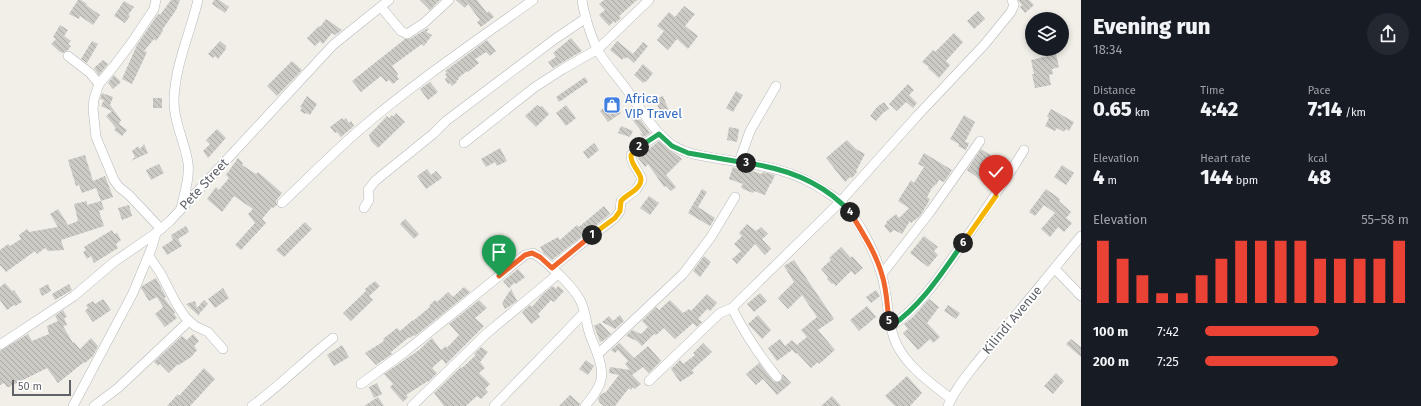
<!DOCTYPE html>
<html lang="en">
<head>
<meta charset="utf-8">
<style>
	:root { --surface:#171b24; --page:#242831; --text:#f1f3f6; --muted:#9ea1a6; --accent:#ea4335 }
	body { margin:0; font-family:"Fira Sans",sans-serif; background:var(--page); color:var(--text); height:100vh; display:flex; flex-direction:column; font-size:15px; white-space:nowrap }
	* { box-sizing:border-box; margin:0 }
	p { font-size:13px; color:var(--muted) }
	.icon { flex:none; width:22px; height:22px; fill:none; stroke:currentColor; stroke-width:2; stroke-linecap:round; stroke-linejoin:round }
	.map { position:relative; flex:1; overflow:hidden }
	.details { display:flex; flex-direction:column; background:var(--surface); width:340px }
	.details>* { flex:none }
	.buttons { position:absolute; left:1025px; top:12px; display:grid; gap:8px }
	.buttons a { display:grid; place-items:center; width:44px; height:44px; border-radius:50%; background:var(--surface); box-shadow:0 2px 6px #0003; font-size:20px }
	.scale { position:absolute; left:12px; bottom:10px; width:59px; box-sizing:border-box; padding-left:4px; border:2px solid #5f6368; border-top:0; font-size:11px; line-height:14px; white-space:nowrap; color:#5f6368; -webkit-text-stroke:3px #fff; paint-order:stroke }
	.pin { position:absolute; display:grid; place-items:center; width:34px; height:34px; color:#fff; margin:-41px -17px; border-radius:50% 50% 50% 0; rotate:-45deg; box-shadow:0 0 4px #0007 }
	.pin .icon { rotate:45deg }
	.km { position:absolute; width:20px; height:20px; margin:-10px; border-radius:50%; background:#222; color:#fff; font-size:11px; line-height:20px; text-align:center }
	.round { display:grid; place-items:center; flex:none; width:42px; height:42px; border-radius:21px; background:var(--page) }
	.headline { display:flex; align-items:center; justify-content:space-between; height:68px; padding:0 12px }
	h1 { font-size:22px; font-weight:800; line-height:30px }
	.stats { display:grid; grid-template-columns:repeat(3,1fr); gap:6px; height:68px; padding:4px 12px }
	.stats div { display:grid; align-content:center }
	.stats b { font-size:20px; font-weight:800 }
	.stats small { font-size:11px; font-weight:400 }
	.stats p { font-size:11px }
	.chart { height:112px; padding:8px 12px }
	.chart p { display:flex; justify-content:space-between }
	.chart svg { width:100%; height:72px; margin-top:4px; stroke:var(--accent); stroke-width:6 }
	ul { padding:0 12px; list-style:none; font-size:13px }
	li { display:grid; grid-template-columns:64px 48px 1fr; align-items:center; height:30px }
	li i { height:10px; border-radius:5px; background:var(--accent) }
	main { display:flex; flex:1; min-height:0 }
	.map>svg:first-child { display:block }
	.building { fill:url(#building-back-hatch) }
	.lines { fill:none; stroke-linecap:round; stroke-linejoin:round }
	.minor-casing { stroke:#b5b8bc; stroke-width:10 }
	.minor { stroke:#fff; stroke-width:9 }
	.split-1-casing { stroke:#fff; stroke-width:8 }
	.split-2-casing { stroke:#fff; stroke-width:8 }
	.split-3-casing { stroke:#fff; stroke-width:8 }
	.split-4-casing { stroke:#fff; stroke-width:8 }
	.split-5-casing { stroke:#fff; stroke-width:8 }
	.split-6-casing { stroke:#fff; stroke-width:8 }
	.split-7-casing { stroke:#fff; stroke-width:8 }
	.split-1 { stroke:#f0652b; stroke-width:5 }
	.split-2 { stroke:#f5b400; stroke-width:5 }
	.split-3 { stroke:#22a559; stroke-width:5 }
	.split-4 { stroke:#22a559; stroke-width:5 }
	.split-5 { stroke:#f0652b; stroke-width:5 }
	.split-6 { stroke:#22a559; stroke-width:5 }
	.split-7 { stroke:#f5b400; stroke-width:5 }
	.labels { text-anchor:middle; dominant-baseline:central; stroke-width:3.5; stroke-linejoin:round; paint-order:stroke }
	.shop-label { font-size:13px; fill:#366cbe; stroke:#fff; text-anchor:start }
	.street-label { font-size:13px; fill:#5f6368; stroke:#fff }
</style>
</head>
<body>
<main>
<div class="map">
<svg width="1081" height="406" viewBox="0 0 1081 406">
	<defs>
		<pattern id="building-back-hatch" width="6" height="6" patternUnits="userSpaceOnUse"><rect width="6" height="6" fill="#cccac5"/><path d="M-1 5l2 2M0 0l6 6M5-1l2 2" fill="none" stroke="#a9a8a4"/></pattern>
	</defs>
	<rect width="100%" height="100%" fill="#f1efe8"/>
	<!-- building -->
	<g class="building">
		<polygon points="78,0 81,0 87,4 86,5 100,15 93,25 80,16 79,19 69,14"/>
		<polygon points="171,0 180,0 176,10 162,30 163,31 156,41 154,39 144,51 147,52 132,84 122,79 137,45 158,14 160,15"/>
		<polygon points="214,0 219,0 229,7 225,13 212,4"/>
		<polygon points="420,0 440,0 430,10"/>
		<polygon points="456,0 477,0 487,13 489,11 494,17 481,27 477,22 480,20 468,4 465,8"/>
		<polygon points="604,0 637,0 619,16 621,18 615,23 614,21 609,26 599,15 605,10 599,4"/>
		<polygon points="1018,0 1029,0 1034,5 1025,13 1020,7 1022,5"/>
		<polygon points="124,1 134,7 128,15 130,16 125,23 114,16"/>
		<polygon points="684,6 695,14 685,26 698,36 688,49 677,39 668,50 657,40 664,31 657,26 669,12 675,17"/>
		<polygon points="978,11 985,19 974,29 967,21"/>
		<polygon points="326,19 342,30 335,35 332,33 323,44 320,41 315,46 307,38 319,26 320,27"/>
		<polygon points="60,25 68,30 64,36 71,41 68,44 71,46 68,50 63,53 60,52 51,44 56,39 53,37"/>
		<polygon points="428,28 429,29 426,32 432,35 424,46 422,44 392,66 398,74 397,76 399,79 393,84 389,80 386,82 381,76 361,92 352,81 405,39 410,39"/>
		<polygon points="954,33 963,42 946,61 950,65 939,78 928,68 929,67 922,62 933,50 935,52"/>
		<polygon points="571,38 582,51 553,68 548,62 556,57 553,53"/>
		<polygon points="487,40 496,51 490,56 486,52 475,59 479,63 468,72 467,71 458,78 459,79 456,81 457,82 452,86 450,83 448,84 445,79 447,77 445,74 447,73 445,71"/>
		<polygon points="92,41 98,44 87,63 81,59"/>
		<polygon points="220,41 226,46 226,49 218,59 215,56 213,58 208,54"/>
		<polygon points="617,41 633,54 643,42 648,46 634,63 627,57 625,59 624,57 622,60 610,50"/>
		<polygon points="1056,54 1059,67 1052,69 1053,74 1049,75 1051,85 1035,88 1032,74 1034,74 1031,60"/>
		<polygon points="103,60 108,64 99,75 94,68"/>
		<polygon points="292,61 302,70 277,96 267,86"/>
		<polygon points="643,64 653,73 646,82 645,81 643,83 634,75"/>
		<polygon points="114,75 121,82 113,89 108,83"/>
		<polygon points="585,77 588,82 559,102 556,97"/>
		<polygon points="430,82 438,92 428,100 420,89"/>
		<polygon points="908,84 914,90 909,95 917,103 913,108 906,102 897,111 889,104"/>
		<polygon points="736,91 743,95 733,112 726,108"/>
		<polygon points="102,93 113,97 110,105 121,120 119,124 127,130 122,136 114,130 116,128 106,116 112,111 101,106 104,100 100,99"/>
		<polygon points="307,96 317,104 310,115 306,113 305,114 300,111 302,108 300,107"/>
		<polygon points="663,96 669,111 661,114 655,99"/>
		<rect x="153" y="98" width="9" height="10"/>
		<polygon points="612,101 621,113 608,122 600,111"/>
		<polygon points="884,102 889,109 883,113 876,121 870,116 877,107"/>
		<polygon points="537,105 540,107 542,106 549,114 536,127 525,116"/>
		<polygon points="566,105 576,118 566,126 556,113"/>
		<polygon points="631,107 650,133 643,137 639,133 644,135 626,111"/>
		<polygon points="1051,109 1074,122 1069,131 1066,129 1064,132 1057,128 1055,131 1045,126 1049,118 1047,116"/>
		<polygon points="396,113 405,122 378,148 371,141 369,135 387,116 389,118 392,115 393,117"/>
		<polygon points="964,115 975,122 965,142 969,143 966,150 958,146 959,144 950,139"/>
		<polygon points="342,118 344,120 346,118 349,123 351,121 354,126 341,137 337,132 335,133 330,127"/>
		<polygon points="621,126 633,131 630,137 618,133"/>
		<polygon points="729,127 739,129 737,142 727,140"/>
		<polygon points="217,129 226,138 208,158 203,151 210,144 206,140"/>
		<polygon points="847,140 856,149 865,154 856,171 857,172 852,178 850,177 845,182 826,158"/>
		<polygon points="659,141 682,159 666,175 676,187 671,191 666,186 664,187 648,164 645,167 638,158"/>
		<polygon points="594,143 599,150 588,159 583,152"/>
		<polygon points="144,144 148,153 131,161 135,157 132,151 138,146 140,149"/>
		<polygon points="500,148 507,161 497,166 495,162 486,167 481,159"/>
		<polygon points="981,149 995,158 991,163 1003,172 992,188 967,170"/>
		<polygon points="924,153 952,170 944,182 939,180 936,185 935,184 934,187 933,186 927,197 930,199 927,205 920,216 911,223 910,221 902,234 894,230 890,233 884,226 887,223 886,222 896,214 899,218 909,208 898,201 911,180 914,183 924,167 918,164"/>
		<polygon points="85,155 93,181 105,176 113,197 101,201 96,188 82,193 79,185 76,186 68,160"/>
		<polygon points="238,158 243,163 242,165 256,174 258,172 282,193 276,201 277,205 273,208 272,207 262,219 266,223 241,250 235,245 255,223 248,214 253,209 234,196 222,212 207,199 216,187 219,190 229,178 226,175"/>
		<polygon points="159,164 164,173 151,180 146,170"/>
		<polygon points="1062,165 1074,173 1066,185 1054,177"/>
		<polygon points="733,167 748,173 749,170 762,174 763,172 775,175 771,184 770,184 765,195 754,191 753,193 743,189 741,187 743,184 729,179"/>
		<polygon points="427,169 431,175 436,171 442,178 426,189 417,176"/>
		<polygon points="702,189 707,192 698,207 715,218 710,226 688,213"/>
		<polygon points="1046,189 1060,199 1059,201 1071,212 1066,218 1072,223 1064,232 1058,227 1050,237 1041,229 1055,213 1044,205 1035,216 1029,212"/>
		<polygon points="649,196 659,203 650,215 640,208"/>
		<polygon points="87,201 87,205 101,201 104,209 99,211 104,226 61,240 64,250 48,251 45,248 37,254 35,251 6,272 0,265 0,250 8,244 10,246 21,239 19,235 27,229 29,232 58,227 50,214 58,209 68,225 78,221 74,204"/>
		<polygon points="129,205 132,216 122,220 118,208"/>
		<polygon points="604,206 610,214 552,260 544,254 540,247 558,237 560,240 577,225 579,227"/>
		<polygon points="405,219 419,234 414,239 400,224"/>
		<polygon points="305,222 312,229 284,257 276,250"/>
		<polygon points="747,224 756,231 761,227 768,234 762,239 771,249 765,255 755,244 737,264 732,259 741,251 734,244 742,236 739,233"/>
		<polygon points="186,226 189,232 178,239 182,246 167,255 162,247 173,240 171,235"/>
		<polygon points="112,230 114,234 117,233 121,240 116,244 118,248 94,263 91,256 87,259 83,252 86,250 84,247"/>
		<polygon points="924,236 938,247 934,251 938,255 928,267 910,253"/>
		<polygon points="841,247 851,258 852,256 863,268 855,275 851,271 836,286 833,283 832,284 827,279 828,277 821,269 831,260 829,258"/>
		<polygon points="704,256 711,262 700,277 693,271"/>
		<polygon points="794,260 834,319 818,330 835,350 819,364 818,362 811,368 797,353 796,354 792,350 777,361 768,348 780,339 785,346 792,340 797,345 807,337 801,330 817,317 802,295 788,309 778,298 794,282 784,266"/>
		<polygon points="518,269 525,277 516,284 514,283 509,288 503,281"/>
		<polygon points="156,278 166,297 164,298 174,311 175,313 174,314 177,318 165,327 155,314 163,307 157,297 149,301 141,288 142,286"/>
		<polygon points="375,281 380,286 369,296 373,300 351,321 343,313 366,291 365,289"/>
		<polygon points="5,283 12,291 14,290 22,302 15,306 14,305 7,310 0,300 0,287"/>
		<polygon points="48,284 51,291 42,296 39,289"/>
		<polygon points="69,284 72,290 55,300 52,294"/>
		<polygon points="553,286 556,289 558,286 564,291 554,302 551,300 538,314 540,317 531,324 522,312 530,305 532,307 543,294"/>
		<polygon points="464,287 470,292 415,336 414,335 410,338 409,337 391,352 392,354 376,365 365,353 384,341 383,339 397,328 400,331 413,320 413,321 430,307 429,306 435,300 437,302 448,292 453,297"/>
		<polygon points="223,288 229,298 215,308 208,299"/>
		<polygon points="511,289 517,301 505,309 502,303"/>
		<polygon points="876,290 880,296 871,303 866,297"/>
		<polygon points="760,293 767,301 754,312 747,304"/>
		<polygon points="707,294 717,303 710,311 707,309 698,319 702,322 697,327 693,323 675,339 664,328 656,335 654,334 642,346 637,341 626,336 632,330 641,334 648,327 642,321 656,307 659,310 670,300 683,313 689,309 691,311"/>
		<polygon points="103,299 111,310 93,322 85,311 88,308 86,305 93,301 95,304"/>
		<polygon points="929,299 939,307 927,323 940,337 933,343 930,339 918,350 903,333 908,329 904,324 913,317"/>
		<polygon points="204,300 208,304 199,314 199,316 186,304 195,301 197,308"/>
		<polygon points="479,300 487,308 475,318 484,326 446,364 442,359 432,368 437,373 428,382 428,381 406,395 408,397 403,402 390,387 393,384 384,374 419,350 432,338 441,350 446,346 447,348 459,335 449,324"/>
		<polygon points="948,305 960,313 956,319 944,311"/>
		<polygon points="867,306 876,317 859,331 850,320"/>
		<polygon points="63,310 67,317 64,318 67,325 63,326 73,343 74,342 80,349 91,338 98,346 93,356 85,363 84,362 58,383 47,368 9,387 7,387 4,383 0,385 0,351 28,334 32,341 49,334 47,326 58,321 55,316"/>
		<polygon points="620,315 624,321 615,329 602,322 609,316 613,321"/>
		<polygon points="758,315 771,330 762,339 748,324"/>
		<polygon points="600,323 611,334 603,341 600,342 594,326"/>
		<polygon points="193,334 199,341 194,346 197,350 191,357 179,365 178,364 169,373 160,364 158,366 154,362 182,336 187,340"/>
		<polygon points="1071,339 1081,347 1081,357 1066,344"/>
		<polygon points="619,343 634,358 648,346 661,361 649,373 643,367 632,375 641,384 635,389 633,387 631,390 629,388 615,406 604,406 600,403 598,399 601,394 606,392 619,375 609,373 610,367 630,370 625,364 628,361 618,350 615,353 611,350"/>
		<polygon points="703,343 712,352 692,370 694,373 680,382 671,369 680,360 683,364 695,355 693,353"/>
		<polygon points="342,345 349,357 334,366 327,355"/>
		<polygon points="481,347 488,352 480,362 485,368 479,373 490,384 485,389 488,392 481,399 477,396 466,406 444,406 434,393 461,367 462,368 476,355 474,354"/>
		<polygon points="586,360 594,366 588,375 579,369"/>
		<polygon points="759,363 774,382 781,381 783,374 791,383 777,395 763,379 756,385 746,374"/>
		<polygon points="204,368 215,379 190,406 167,406 178,394 179,396"/>
		<polygon points="1056,373 1064,381 1053,394 1044,386"/>
		<polygon points="907,376 922,393 910,406 895,406 885,396"/>
		<polygon points="377,383 382,394 374,398 369,387"/>
		<polygon points="570,395 580,404 579,406 559,406"/>
		<polygon points="832,396 841,406 821,406"/>
		<polygon points="378,397 384,406 364,406"/>
	</g>
	<g class="lines">
		<!-- minor casing -->
		<g class="minor-casing">
			<g id="minor">
				<polyline points="156,0 154,9 132,42 114,66 99,84 94,99 93,109 96,137 114,180 119,187 129,195 161,229"/>
				<path d="M 582,0 C 584,15 591,36 597,49 C 604,62 615,74 624,86 C 637,103 656,136 674,146 C 688,155 704,156 720,159 C 758,165 794,169 826,192 C 831,195 836,198 841,202 C 861,221 881,263 885,290 C 889,309 888,326 896,343 C 908,368 930,382 951,399"/>
				<polyline points="381,7 401,31 407,34 424,23 449,0"/>
				<polyline points="68,56 90,73 99,84"/>
				<polyline points="464,143 535,87 563,69 598,49 649,0"/>
				<polyline points="739,162 750,131 776,86"/>
				<path d="M 282,203 C 309,177 336,150 364,126 C 418,80 476,41 533,0"/>
				<path d="M 181,208 C 184,195 190,178 188,163 C 185,142 173,121 174,98 C 176,62 190,34 198,0"/>
				<polyline points="364,208 369,200 368,190 375,181 433,134 446,121 555,39 586,18"/>
				<polyline points="149,256 161,274 176,303 185,317 195,326 208,332 223,349"/>
				<path d="M 552,268 L 576,248 L 615,218 L 620,211 L 621,201 L 636,190 L 642,180 C 640,171 631,165 631,155 L 641,146 L 659,134"/>
				<polyline points="1055,269 1081,296"/>
				<polyline points="882,274 930,212 980,141"/>
				<path d="M 732,308 C 745,334 758,354 777,377"/>
				<path d="M 890,327 C 920,307 940,276 960,247 C 982,215 1003,184 1024,150"/>
				<polyline points="0,345 74,296 114,262 156,233 170,221 333,45 389,0"/>
				<polyline points="598,354 683,274 711,237 735,197"/>
				<polyline points="649,381 720,313 732,308 840,202 917,116 984,45 1011,12 1014,5 1012,0"/>
				<path d="M 361,384 L 406,351 L 525,255 L 533,253 C 546,261 573,286 580,300 C 586,311 586,324 590,335 C 595,349 604,365 601,380 C 599,389 591,399 585,406"/>
				<polyline points="73,406 133,293 152,247 156,233"/>
				<polyline points="94,406 118,388 189,321"/>
				<path d="M 252,406 C 281,385 305,360 333,338"/>
				<polyline points="412,406 486,334 558,274"/>
				<polyline points="494,406 584,313"/>
				<path d="M 948,406 C 954,391 964,379 974,366 L 1081,236"/>
			</g>
		</g>
		<!-- minor -->
		<use href="#minor" class="minor"/>
	</g>
	<g class="lines">
		<!-- split-1 casing -->
		<g class="split-1-casing">
			<polyline id="split-1" points="499,276 525,255 532,253 540,257 552,268 592,235"/>
		</g>
		<!-- split-2 casing -->
		<g class="split-2-casing">
			<path id="split-2" d="M 592,235 L 615,218 L 620,211 L 621,201 C 625,196 632,193 636,189 C 650,176 630,169 631,155 L 639,147"/>
		</g>
		<!-- split-3 casing -->
		<g class="split-3-casing">
			<polyline id="split-3" points="639,147 659,134 672,146 688,153 746,163"/>
		</g>
		<!-- split-4 casing -->
		<g class="split-4-casing">
			<path id="split-4" d="M 746,163 C 785,168 823,182 850,212"/>
		</g>
		<!-- split-5 casing -->
		<g class="split-5-casing">
			<path id="split-5" d="M 850,212 C 862,232 876,253 882,275 C 887,290 887,306 889,321"/>
		</g>
		<!-- split-6 casing -->
		<g class="split-6-casing">
			<path id="split-6" d="M 889,321 L 890,327 C 921,306 942,273 963,243"/>
		</g>
		<!-- split-7 casing -->
		<g class="split-7-casing">
			<polyline id="split-7" points="963,243 996,196"/>
		</g>
		<!-- split-1 -->
		<use href="#split-1" class="split-1"/>
		<!-- split-2 -->
		<use href="#split-2" class="split-2"/>
		<!-- split-3 -->
		<use href="#split-3" class="split-3"/>
		<!-- split-4 -->
		<use href="#split-4" class="split-4"/>
		<!-- split-5 -->
		<use href="#split-5" class="split-5"/>
		<!-- split-6 -->
		<use href="#split-6" class="split-6"/>
		<!-- split-7 -->
		<use href="#split-7" class="split-7"/>
	</g>
	<!-- icons -->
	<defs>
		<g id="shop-square" transform="scale(0.9)"><rect x="-9" y="-9" width="18" height="18" rx="4" fill="#3f7fe0" stroke="#fff"/><path d="M-5-2.5h2.3a2.7 3.5 0 0 1 5.4 0H5L5.5 6h-11ZM-1.5-2.5h3a1.5 2.3 0 0 0-3 0Z" fill="#fff"/></g>
	</defs>
	<g fill-rule="evenodd">
		<use href="#shop-square" x="612" y="105"/>
	</g>
	<g class="labels">
		<!-- shop labels -->
		<g class="shop-label">
			<text x="625" y="98">Africa<tspan x="625" dy="15">VIP Travel</tspan></text>
		</g>
		<!-- street labels -->
		<g class="street-label">
			<text transform="translate(204 184) rotate(-47)">Pete Street</text>
			<text transform="translate(1012 320) rotate(-50)">Kilindi Avenue</text>
		</g>
	</g>
</svg>
<div class="buttons">
<a><svg class="icon" aria-label="layers" viewBox="0 0 24 24"><path d="M12 4l9 5-9 5-9-5zM3 14l9 5 9-5"/></svg></a>
</div>
<div class="scale">50 m</div>
<div class="pin" style="left:499px;top:276px;background:#1e9e55"><svg class="icon" aria-label="arrive" viewBox="0 0 24 24"><path d="M6 21V4h12l-3 4 3 4H6"/></svg></div>
<div class="pin" style="left:996px;top:196px;background:#d93025"><svg class="icon" aria-label="check" viewBox="0 0 24 24"><path d="M5 12l5 5 9-10"/></svg></div>
<b class="km" style="left:592px;top:235px">1</b>
<b class="km" style="left:639px;top:147px">2</b>
<b class="km" style="left:746px;top:163px">3</b>
<b class="km" style="left:850px;top:212px">4</b>
<b class="km" style="left:889px;top:321px">5</b>
<b class="km" style="left:963px;top:243px">6</b>
</div>
<section class="details">
<div class="headline"><div><h1>Evening run</h1><p>18:34</p></div><a class="round"><svg class="icon" aria-label="share" viewBox="0 0 24 24"><path d="M12 15V3M7 8l5-5 5 5M5 13v7h14v-7"/></svg></a></div>
<div class="stats">
<div><p>Distance</p><b>0.65<small> km</small></b></div>
<div><p>Time</p><b>4:42</b></div>
<div><p>Pace</p><b>7:14<small> /km</small></b></div>
</div>
<div class="stats">
<div><p>Elevation</p><b>4<small> m</small></b></div>
<div><p>Heart rate</p><b>144<small> bpm</small></b></div>
<div><p>kcal</p><b>48</b></div>
</div>
<div class="chart"><p><span>Elevation</span>55–58 m</p>
<svg viewBox="0 0 160 44" preserveAspectRatio="none"><path d="M5 44V6M15 44V17M25 44V27M35 44V38M45 44V38M55 44V27M65 44V17M75 44V6M85 44V6M95 44V6M105 44V6M115 44V17M125 44V17M135 44V17M145 44V17M155 44V6"/></svg>
</div>
<ul>
<li><b>100 m</b>7:42<i style="width:56%"></i></li>
<li><b>200 m</b>7:25<i style="width:65%"></i></li>
</ul>
</section>
</main>
</body>
</html>
